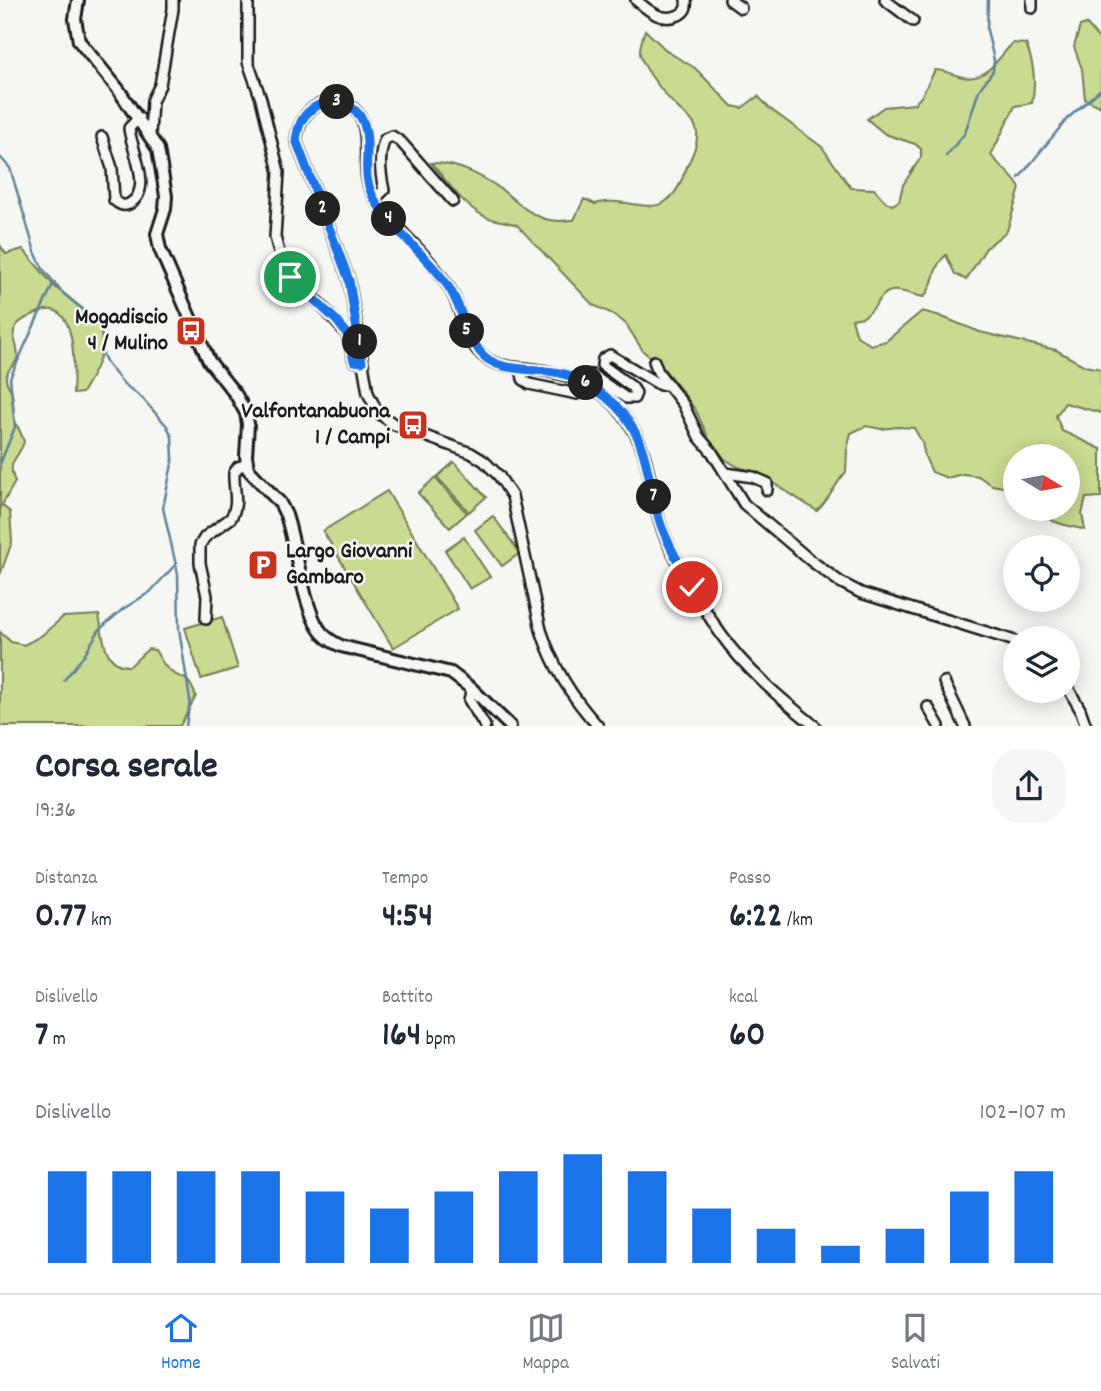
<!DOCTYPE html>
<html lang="it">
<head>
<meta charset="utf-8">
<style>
	:root { --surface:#fff; --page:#f6f6f7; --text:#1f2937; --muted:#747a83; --line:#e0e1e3; --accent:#1a73e8 }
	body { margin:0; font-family:Dekko,sans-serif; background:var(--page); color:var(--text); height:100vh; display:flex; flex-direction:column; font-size:26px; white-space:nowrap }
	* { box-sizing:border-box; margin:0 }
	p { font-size:23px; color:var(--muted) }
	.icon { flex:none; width:38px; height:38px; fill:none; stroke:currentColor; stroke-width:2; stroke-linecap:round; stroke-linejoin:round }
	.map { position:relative; height:726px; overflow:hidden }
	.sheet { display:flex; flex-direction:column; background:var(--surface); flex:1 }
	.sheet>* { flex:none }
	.needle { width:46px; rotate:100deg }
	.tools { position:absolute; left:1003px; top:444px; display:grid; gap:14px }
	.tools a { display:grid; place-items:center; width:77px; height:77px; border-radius:50%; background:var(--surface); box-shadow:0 4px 18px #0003; font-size:35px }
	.pin { position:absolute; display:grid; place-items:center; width:60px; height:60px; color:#fff; margin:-30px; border:4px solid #fff; border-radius:50%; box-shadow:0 2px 7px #0007 }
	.km { position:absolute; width:35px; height:35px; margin:-18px; border-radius:50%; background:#222; color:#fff; font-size:19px; line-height:35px; text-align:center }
	.round { display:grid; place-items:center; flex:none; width:74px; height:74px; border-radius:28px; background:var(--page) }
	.overview { display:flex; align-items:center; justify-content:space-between; height:119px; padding:0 35px }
	h1 { font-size:38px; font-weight:800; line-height:52px }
	.figures { display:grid; grid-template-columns:repeat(3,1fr); gap:10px; height:119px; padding:7px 35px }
	.figures div { display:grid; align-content:center }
	.figures b { font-size:35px; font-weight:800 }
	.figures small { font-size:19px; font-weight:400 }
	.figures p { font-size:19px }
	.chart { height:196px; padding:14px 35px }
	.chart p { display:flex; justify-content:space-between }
	.chart svg { width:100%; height:126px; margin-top:7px; stroke:var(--accent); stroke-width:6 }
	.dock { display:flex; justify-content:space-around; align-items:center; height:98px; border-top:2px solid var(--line); background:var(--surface); font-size:19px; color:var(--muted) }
	.dock a { display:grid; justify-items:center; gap:4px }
	.dock .current { color:var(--accent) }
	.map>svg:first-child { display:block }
	.green { fill:#c8db90; stroke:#727c56; stroke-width:2 }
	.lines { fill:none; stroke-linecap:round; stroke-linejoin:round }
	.stream { stroke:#608399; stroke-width:2.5 }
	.minor-casing { stroke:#1c1c1c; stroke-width:14 }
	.tertiary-casing { stroke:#1c1c1c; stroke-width:16 }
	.minor { stroke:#f6f6f2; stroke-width:9 }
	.tertiary { stroke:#f6f6f2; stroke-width:10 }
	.route-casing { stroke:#fff; stroke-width:14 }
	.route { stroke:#1a73e8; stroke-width:9 }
	.labels { text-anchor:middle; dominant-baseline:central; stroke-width:5; stroke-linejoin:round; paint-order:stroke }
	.poi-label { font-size:23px; font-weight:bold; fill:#1c1c1c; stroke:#f6f6f2; text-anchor:end }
</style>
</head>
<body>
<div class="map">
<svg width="1101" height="726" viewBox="0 0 1101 726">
	<rect width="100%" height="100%" fill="#f6f6f2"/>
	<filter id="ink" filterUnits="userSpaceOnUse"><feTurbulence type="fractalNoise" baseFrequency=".0143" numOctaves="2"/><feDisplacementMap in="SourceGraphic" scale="14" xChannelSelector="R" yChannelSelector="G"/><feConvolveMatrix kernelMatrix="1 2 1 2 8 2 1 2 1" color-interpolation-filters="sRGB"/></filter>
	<g filter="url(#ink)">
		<!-- green -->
		<g class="green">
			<polygon points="1086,24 1101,41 1101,107 1085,99 1082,69 1074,47 1080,26"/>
			<path d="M 645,30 L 668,52 L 695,68 L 732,106 L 742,108 L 758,96 L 769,108 L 822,147 L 851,188 L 874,189 L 885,201 L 892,205 L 899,201 L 903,185 L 921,157 L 921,149 L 915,144 L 885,134 L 867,119 L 884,107 L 914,104 L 921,97 L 935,70 C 946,70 952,75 963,77 C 987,82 998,57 1013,43 L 1026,44 C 1034,63 1036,83 1032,103 L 1015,106 L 991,155 C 1000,167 1012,174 1020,188 L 1007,231 L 986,248 L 966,280 L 955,274 L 946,255 C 931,268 937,281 924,297 C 914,296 902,289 891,291 C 878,294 876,312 863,317 C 860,318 856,318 852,319 L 857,336 L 871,345 L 886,341 L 922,311 L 937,315 L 980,332 L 1056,350 L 1085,366 L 1101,369 L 1101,413 L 1065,403 L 1056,416 L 1062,431 L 1101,449 L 1101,497 L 1086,498 L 1082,514 L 1085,530 C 1069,525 1047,524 1038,509 L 1068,509 L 1068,457 L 1015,457 L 1015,489 L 992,485 L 978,476 L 963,474 L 947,478 L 932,472 L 925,457 L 922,442 L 914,428 L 898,427 L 881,429 L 866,426 L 851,433 L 847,450 L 846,472 C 834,485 830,499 817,511 L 756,472 L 738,467 L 725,459 L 709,439 L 696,411 L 682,391 L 665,370 L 643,351 L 626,324 L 613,314 L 593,305 L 517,225 C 507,221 493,221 484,216 C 462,205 447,181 431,163 C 455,162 483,176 502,190 C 515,200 526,212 542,218 C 553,222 563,221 574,220 L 584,199 L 595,204 C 619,196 647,212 663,203 C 676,196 681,182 686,169 C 691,157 698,146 697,133 C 696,121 686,116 678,108 C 668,99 639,64 640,51 C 640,44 643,37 645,30 Z"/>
			<path d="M 0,245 L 6,254 L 23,249 L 54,286 L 97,322 C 112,344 94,373 82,393 L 73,394 C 74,372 79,293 37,313 C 30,316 19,320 15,328 C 10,338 21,348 17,359 C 15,366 7,368 6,377 C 5,383 9,385 11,391 C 15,400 12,414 16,423 C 19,430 22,434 24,442 C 18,460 6,460 15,482 L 2,505 L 10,512 L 12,542 L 0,575 Z"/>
			<polygon points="454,462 486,497 469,512 437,477"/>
			<polygon points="435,478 467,513 450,528 418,493"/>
			<polygon points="387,491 458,609 393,648 323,531"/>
			<polygon points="493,516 520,553 502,566 475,530"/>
			<polygon points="464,537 490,577 470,589 445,550"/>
			<path d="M 99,615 C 103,634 103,668 130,666 L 148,649 L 155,650 C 159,656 163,665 168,669 C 182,683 185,669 196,696 L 180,726 L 0,726 L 0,632 L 11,642 L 24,645 L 41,636 L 63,617 Z"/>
			<polygon points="222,617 238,668 201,679 185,628"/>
		</g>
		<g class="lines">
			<!-- stream -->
			<g class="stream">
				<polyline points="946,156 965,133 979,90 993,71 994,60 987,30 988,0"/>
				<polyline points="0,157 10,168 35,252 43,269 62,292 96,320 101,330 103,355 108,365 124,384 142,398 167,426 172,437 173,459 163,508 178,574 179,629 190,700 186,726"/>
				<polyline points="1019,178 1067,119 1101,89"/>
				<polyline points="0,464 15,427 10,378 54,282"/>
				<polyline points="64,680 82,658 100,629 123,609 150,592 177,563"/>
			</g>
			<!-- minor casing -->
			<g class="minor-casing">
				<g id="minor">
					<polyline points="248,0 248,62 261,99 279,172 275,237 279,252 285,270 290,277 320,304 347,334 354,361 362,362"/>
					<path d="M 636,0 C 648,10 662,23 679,15 C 686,11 687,7 686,0"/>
					<polyline points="730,0 741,8"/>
					<polyline points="885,0 913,21"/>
					<polyline points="1032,8 1032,0"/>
					<polyline points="150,134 152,101 160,85 173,9 173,0"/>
					<path d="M 102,137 L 112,168 L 114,200 C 119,204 123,207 129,204 C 155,190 130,147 129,128 L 139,118"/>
					<path d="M 375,199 L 384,190 C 380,173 378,155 385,139 L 392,136 L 401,142 L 453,201"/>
					<polyline points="654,361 658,372 683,404 699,437 712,452 744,504 810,560 840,582 861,593 1015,641"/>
					<polyline points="521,368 523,379 529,384 577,394"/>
					<polyline points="582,380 586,375 592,375 626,398 634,398 636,393 632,387 602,365 603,359 610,355 660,385 667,385"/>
					<polyline points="726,473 753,477 767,483 767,490"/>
					<path d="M 206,619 L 207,596 L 200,563 L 200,545 L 205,537 L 231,518 C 240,502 233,490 234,473 L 238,467 L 247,464"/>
					<polyline points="944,682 965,726"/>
					<polyline points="1068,688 1080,709 1086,726"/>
					<polyline points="472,689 469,700 485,726"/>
					<polyline points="928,707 939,726"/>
					<path d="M 598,726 C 572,698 553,667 541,630 L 512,496 L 499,476 L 484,461 L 471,453 L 395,425 L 380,414 L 375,407 L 368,393 L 349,280 L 296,140 C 298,127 302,116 313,108 C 321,103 330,100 340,102 C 376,111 362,152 367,178 C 369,191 376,202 384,213 C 406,237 433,261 450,289 C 462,309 464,339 482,355 C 496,368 516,367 533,369 C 570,373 602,386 624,416 C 653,454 647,485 661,526 C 668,546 679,565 690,583 C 699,600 709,617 720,633 C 745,669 781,699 815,726"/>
				</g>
			</g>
			<!-- tertiary casing -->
			<g class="tertiary-casing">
				<path id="tertiary" d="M 78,0 L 75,19 L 79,41 L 118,89 L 158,149 L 166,196 L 165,209 L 157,234 L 160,249 L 209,361 L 236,395 L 246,413 L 248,424 L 246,456 L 248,469 L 280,503 L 286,515 C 296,545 303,605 319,629 C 324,637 332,642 341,646 L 451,673 L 472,689 L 510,726"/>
			</g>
			<!-- minor -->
			<use href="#minor" class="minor"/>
			<!-- tertiary -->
			<use href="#tertiary" class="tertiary"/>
		</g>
	</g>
	<g class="lines" filter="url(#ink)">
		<!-- route casing -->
		<g class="route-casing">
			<path id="route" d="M 290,277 L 337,321 L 347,334 L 354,361 L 362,362 L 349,280 L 296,140 C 298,127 301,117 312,109 C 330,96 356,102 364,124 C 373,151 358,173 376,202 C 395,233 427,255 448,286 C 462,307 465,332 480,352 C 497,374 536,367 560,373 C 578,377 592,386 606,397 C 652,434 644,476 661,525 C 669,547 681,567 692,587"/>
		</g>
		<!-- route -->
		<use href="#route" class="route"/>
	</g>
	<!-- icons -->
	<defs>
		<g id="bus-square" transform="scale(1.575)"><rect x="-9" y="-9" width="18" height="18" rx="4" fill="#c8321e" stroke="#f6f6f2"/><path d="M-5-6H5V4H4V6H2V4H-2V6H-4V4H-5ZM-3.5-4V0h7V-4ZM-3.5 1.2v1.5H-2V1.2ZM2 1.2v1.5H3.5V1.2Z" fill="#fff"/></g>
		<g id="parking-square" transform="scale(1.575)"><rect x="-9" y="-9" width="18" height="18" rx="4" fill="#c8321e" stroke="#f6f6f2"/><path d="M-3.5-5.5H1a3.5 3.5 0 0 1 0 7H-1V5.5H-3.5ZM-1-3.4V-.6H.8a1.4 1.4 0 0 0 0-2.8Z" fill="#fff"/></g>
	</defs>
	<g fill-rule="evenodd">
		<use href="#bus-square" x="191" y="331"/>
		<use href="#bus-square" x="413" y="425"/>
		<use href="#parking-square" x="263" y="565"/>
	</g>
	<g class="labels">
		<!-- poi labels -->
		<g class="poi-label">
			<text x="168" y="318">Mogadiscio<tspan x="168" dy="26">4 / Mulino</tspan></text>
			<text x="390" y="412">Valfontanabuona<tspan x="390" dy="26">1 / Campi</tspan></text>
			<text x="286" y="552" text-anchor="start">Largo Giovanni<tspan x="286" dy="26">Gambaro</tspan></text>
		</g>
	</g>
</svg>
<div class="tools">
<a><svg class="needle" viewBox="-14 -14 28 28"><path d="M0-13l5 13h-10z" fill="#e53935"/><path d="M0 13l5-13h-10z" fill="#747a83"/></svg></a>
<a><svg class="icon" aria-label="locate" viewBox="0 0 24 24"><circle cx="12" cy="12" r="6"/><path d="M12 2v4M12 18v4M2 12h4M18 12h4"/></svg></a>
<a><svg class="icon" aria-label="layers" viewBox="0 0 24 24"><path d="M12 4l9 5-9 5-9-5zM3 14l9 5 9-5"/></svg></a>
</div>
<div class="pin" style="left:290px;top:277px;background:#1e9e55"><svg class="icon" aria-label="arrive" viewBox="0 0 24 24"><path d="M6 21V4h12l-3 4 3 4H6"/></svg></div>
<div class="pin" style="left:692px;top:587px;background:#d93025"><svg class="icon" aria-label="check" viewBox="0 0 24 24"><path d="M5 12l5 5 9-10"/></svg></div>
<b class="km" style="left:360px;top:342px">1</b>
<b class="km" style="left:323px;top:209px">2</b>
<b class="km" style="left:337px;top:102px">3</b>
<b class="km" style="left:389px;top:219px">4</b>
<b class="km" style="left:467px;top:331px">5</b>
<b class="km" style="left:586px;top:383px">6</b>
<b class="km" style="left:654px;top:497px">7</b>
</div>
<section class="sheet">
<div class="overview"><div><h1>Corsa serale</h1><p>19:36</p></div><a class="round"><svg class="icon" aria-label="share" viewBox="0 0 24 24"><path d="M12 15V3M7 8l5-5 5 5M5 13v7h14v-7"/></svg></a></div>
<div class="figures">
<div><p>Distanza</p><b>0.77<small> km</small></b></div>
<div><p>Tempo</p><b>4:54</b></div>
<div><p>Passo</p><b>6:22<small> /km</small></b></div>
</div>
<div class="figures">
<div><p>Dislivello</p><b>7<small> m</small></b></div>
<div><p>Battito</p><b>164<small> bpm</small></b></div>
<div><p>kcal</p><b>60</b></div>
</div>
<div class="chart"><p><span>Dislivello</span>102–107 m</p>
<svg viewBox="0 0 160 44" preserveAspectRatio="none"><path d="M5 44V12M15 44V12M25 44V12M35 44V12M45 44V19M55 44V25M65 44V19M75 44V12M85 44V6M95 44V12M105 44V25M115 44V32M125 44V38M135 44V32M145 44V19M155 44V12"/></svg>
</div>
</section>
<nav class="dock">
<a class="current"><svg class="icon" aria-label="home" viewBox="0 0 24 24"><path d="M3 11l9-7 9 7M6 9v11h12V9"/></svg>Home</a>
<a><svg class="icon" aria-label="map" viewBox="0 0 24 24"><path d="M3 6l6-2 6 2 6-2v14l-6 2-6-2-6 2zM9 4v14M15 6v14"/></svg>Mappa</a>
<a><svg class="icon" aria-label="saved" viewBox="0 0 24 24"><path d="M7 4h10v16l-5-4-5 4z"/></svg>Salvati</a>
</nav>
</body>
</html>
